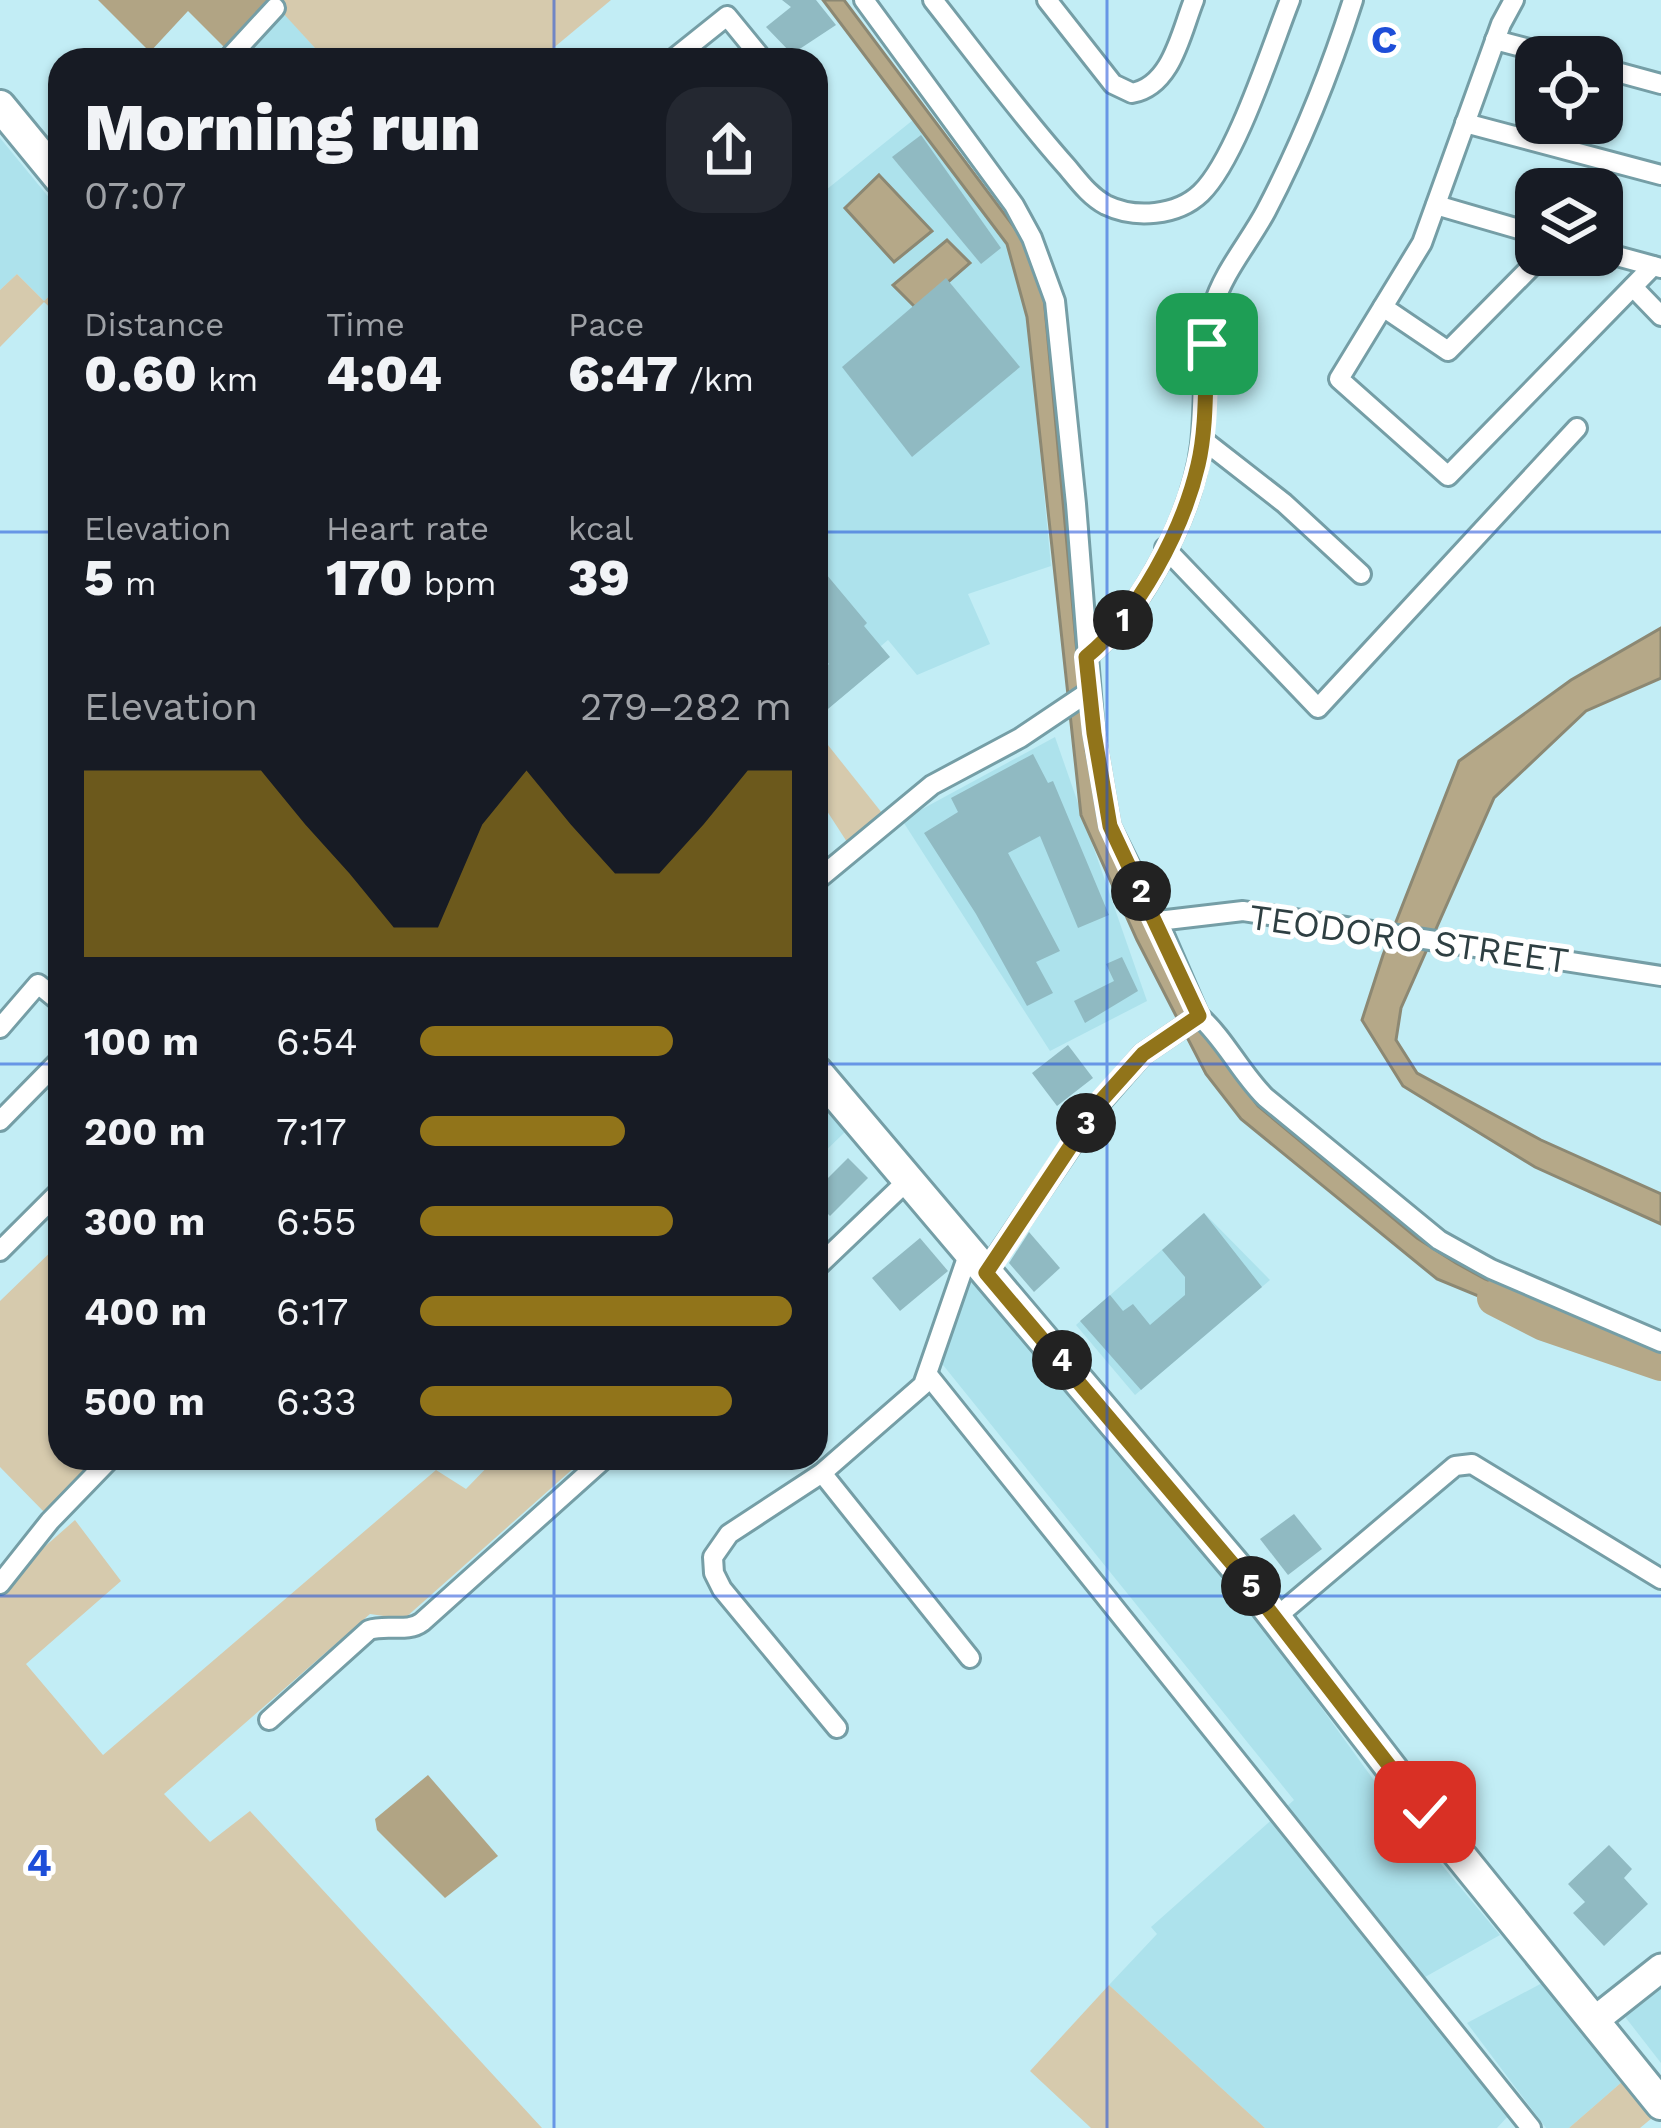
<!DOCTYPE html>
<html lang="en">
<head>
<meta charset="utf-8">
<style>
	:root { --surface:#171b24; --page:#242831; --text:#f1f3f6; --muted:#9ea1a6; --accent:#91741a }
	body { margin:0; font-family:"Work Sans",sans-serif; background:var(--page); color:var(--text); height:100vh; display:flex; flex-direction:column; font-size:45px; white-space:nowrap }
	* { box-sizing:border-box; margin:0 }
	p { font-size:39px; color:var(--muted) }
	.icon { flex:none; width:66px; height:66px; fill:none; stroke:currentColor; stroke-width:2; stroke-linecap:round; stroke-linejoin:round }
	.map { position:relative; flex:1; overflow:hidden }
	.sheet { position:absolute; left:48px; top:48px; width:780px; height:1422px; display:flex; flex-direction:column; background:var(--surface); border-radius:36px; box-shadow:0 3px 9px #0004 }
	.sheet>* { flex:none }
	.controls { position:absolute; left:1515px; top:36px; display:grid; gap:24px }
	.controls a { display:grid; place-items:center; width:108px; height:108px; border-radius:24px; background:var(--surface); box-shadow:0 3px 9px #0004; font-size:60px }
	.pin { position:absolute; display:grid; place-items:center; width:102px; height:102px; color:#fff; margin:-51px; border-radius:24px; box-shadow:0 6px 18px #0006 }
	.km { position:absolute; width:60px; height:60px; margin:-30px; border-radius:50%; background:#222; color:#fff; font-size:33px; line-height:60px; text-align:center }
	.round { display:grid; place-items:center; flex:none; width:126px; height:126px; border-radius:36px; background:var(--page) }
	.headline { display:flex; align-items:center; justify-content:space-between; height:204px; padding:0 36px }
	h1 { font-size:66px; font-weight:800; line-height:90px }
	.figures { display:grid; grid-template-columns:repeat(3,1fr); gap:18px; height:204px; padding:12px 36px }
	.figures div { display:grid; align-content:center }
	.figures b { font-size:51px; font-weight:800 }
	.figures small { font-size:33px; font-weight:400 }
	.figures p { font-size:33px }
	.chart { height:336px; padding:24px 36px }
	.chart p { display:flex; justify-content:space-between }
	.chart svg { width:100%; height:216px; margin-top:12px; fill:var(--accent); opacity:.7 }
	ul { padding:0 36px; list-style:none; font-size:39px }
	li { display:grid; grid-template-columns:192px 144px 1fr; align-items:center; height:90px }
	li i { height:30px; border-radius:15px; background:var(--accent) }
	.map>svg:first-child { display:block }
	.built { fill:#ade2ec }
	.green { fill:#d6caad }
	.forest { fill:#b1a484 }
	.water { fill:#b5a888; stroke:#8c8873; stroke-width:3 }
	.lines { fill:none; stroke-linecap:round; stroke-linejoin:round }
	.river { stroke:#b5a888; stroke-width:36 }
	.building { fill:#90bac2 }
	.street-casing { stroke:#759ea6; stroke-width:24 }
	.secondary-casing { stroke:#759ea6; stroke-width:33 }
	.primary-casing { stroke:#759ea6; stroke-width:36 }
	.street { stroke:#fff; stroke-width:18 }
	.secondary { stroke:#fff; stroke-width:27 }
	.primary { stroke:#fff; stroke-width:30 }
	.route-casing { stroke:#fff; stroke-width:24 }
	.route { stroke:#91741a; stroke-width:15 }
	.grid { fill:none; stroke:#1d4ed8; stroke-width:3; stroke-opacity:0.55 }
	.labels { text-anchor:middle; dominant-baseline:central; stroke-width:10; stroke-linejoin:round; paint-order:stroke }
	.street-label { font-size:36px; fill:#2e3f42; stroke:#fff }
	.grid-label { font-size:39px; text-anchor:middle; font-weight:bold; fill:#1d4ed8; stroke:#fff; stroke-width:10; stroke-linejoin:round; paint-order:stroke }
</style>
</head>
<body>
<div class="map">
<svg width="1661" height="2128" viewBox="0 0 1661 2128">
	<rect width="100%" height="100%" fill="#c2edf5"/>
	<!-- built -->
	<g class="built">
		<polygon points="282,11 326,60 236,60"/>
		<polygon points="913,120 1007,244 1027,317 1051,566 968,594 990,644 917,675 888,640 816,701 816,198"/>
		<polygon points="0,138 60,211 60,286 44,301 17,274 0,290"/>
		<polygon points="1055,737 1147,1001 1050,1051 902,820"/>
		<polygon points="816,1096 846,1131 816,1160"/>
		<polygon points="1204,1213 1270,1280 1135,1395 1076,1325"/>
		<polygon points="970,1268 1224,1573 1391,1804 1500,1935 1409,1986 1510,2114 1497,2128 1265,2128 1109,1985 1157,1934 1151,1927 1294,1800 939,1360"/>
		<polygon points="1544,1982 1623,2081 1569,2128 1546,2128 1467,2023"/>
		<polygon points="1661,1983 1661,2063 1626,2018 1625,2012"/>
	</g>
	<!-- green -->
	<g class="green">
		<polygon points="271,0 611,0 539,60 326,60"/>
		<polygon points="17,274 44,301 60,286 60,317 44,302 0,347 0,290"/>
		<polygon points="816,730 882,813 847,842 816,794"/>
		<polygon points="60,1243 60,1458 102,1458 47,1515 0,1467 0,1301"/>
		<polygon points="496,1458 585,1458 404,1619 370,1614 164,1794 210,1842 250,1811 542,2128 0,2128 0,1586 75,1520 121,1581 26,1664 103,1755 436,1470 466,1489"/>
		<polygon points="1109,1985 1265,2128 1091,2128 1030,2071"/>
		<polygon points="1623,2081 1652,2118 1640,2128 1569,2128"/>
	</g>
	<!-- forest -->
	<g class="forest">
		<polygon points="98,0 271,0 227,50 188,11 150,52"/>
		<polygon points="428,1775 498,1856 445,1898 377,1830 375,1819"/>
	</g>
	<!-- water -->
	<g class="water">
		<polygon points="823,0 844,0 1023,239 1044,297 1086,750 1098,809 1117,863 1152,929 1189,1013 1258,1106 1417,1238 1456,1263 1485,1279 1661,1352 1661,1371 1437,1279 1241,1119 1206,1074 1137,940 1081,815 1027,317 1007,244"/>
		<polygon points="879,175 932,231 894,262 845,208"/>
		<polygon points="947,240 970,263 917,309 893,285"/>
		<polygon points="1661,628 1661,678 1586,711 1494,798 1401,1008 1396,1040 1417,1073 1541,1140 1661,1194 1661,1224 1535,1167 1403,1086 1362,1020 1383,955 1459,761 1571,680"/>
	</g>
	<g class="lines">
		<!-- river -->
		<polyline class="river" points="1495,1298 1544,1323 1661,1363"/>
	</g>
	<!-- building -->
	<g class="building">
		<polygon points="782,0 816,0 836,25 792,54 766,27 791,7"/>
		<polygon points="921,135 1001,248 981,264 892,157"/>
		<polygon points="946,278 1020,367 912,457 842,367"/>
		<polygon points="816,562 867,623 864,626 890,657 816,719 816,675 829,664 816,649"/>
		<polygon points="1033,754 1048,783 1053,781 1109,915 1078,928 1040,836 1008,853 1060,951 1036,962 1053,993 1027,1006 976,914 924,833 958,812 951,798"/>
		<polygon points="1122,957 1138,991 1085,1023 1074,1001 1114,981 1106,964"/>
		<polygon points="1068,1045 1093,1078 1057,1106 1032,1073"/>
		<polygon points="848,1158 868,1178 830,1216 816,1202 816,1190"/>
		<polygon points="1204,1213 1262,1287 1141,1390 1080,1321 1110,1295 1123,1311 1133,1304 1150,1325 1185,1295 1185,1277 1162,1250"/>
		<polygon points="1029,1232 1060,1268 1034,1292 1009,1263"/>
		<polygon points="920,1238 948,1271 900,1311 872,1278"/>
		<polygon points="1294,1514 1322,1549 1288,1575 1260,1539"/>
		<polygon points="1609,1845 1632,1869 1624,1878 1648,1904 1604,1946 1573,1913 1585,1902 1568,1884"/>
	</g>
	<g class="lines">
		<!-- street casing -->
		<g class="street-casing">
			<g id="street">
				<path d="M 864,0 L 1014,205 L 1032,238 L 1055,301 L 1076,504 L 1094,733 L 1110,826 L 1161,928 L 1199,1016 C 1225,1039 1240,1072 1265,1097 L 1439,1240 L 1491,1269 L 1661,1342"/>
				<path d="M 933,0 C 977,56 1019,113 1066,166 C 1078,180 1089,196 1106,205 C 1135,219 1177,216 1201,193 C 1236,159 1271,48 1290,0"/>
				<path d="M 1047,0 L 1113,84 L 1132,93 C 1172,86 1181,32 1194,0"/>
				<polyline points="1514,0 1501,24 1422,243 1339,379 1448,476 1653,266"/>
				<polyline points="1495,40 1560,57"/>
				<polyline points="227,60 275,8"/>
				<polyline points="672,60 727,16 763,60"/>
				<polyline points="1602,68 1661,84"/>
				<polyline points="1465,123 1661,175"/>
				<polyline points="1436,205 1536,234"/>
				<polyline points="1602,252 1661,268"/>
				<polyline points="1633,287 1661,316"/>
				<polyline points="1383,307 1448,351 1530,268 1537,255"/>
				<polyline points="1202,439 1284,503 1361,574"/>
				<polyline points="1165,548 1318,708 1577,428"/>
				<path d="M 1086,657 C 1141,613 1193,514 1201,444 C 1206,399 1201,351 1213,307 C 1223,272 1249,243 1266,211 C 1301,144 1330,72 1353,0"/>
				<polyline points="816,881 932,785 1020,738 1090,691"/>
				<polyline points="1158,921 1243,911 1661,976"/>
				<polyline points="0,1028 38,984 60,1002"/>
				<polyline points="0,1121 60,1060"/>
				<polyline points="0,1251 60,1191"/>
				<polyline points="816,1268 908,1180"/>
				<polyline points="986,1272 1101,1102 1143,1054 1199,1016"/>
				<polyline points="928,1375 1531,2128"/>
				<polyline points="822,1473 970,1658"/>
				<polyline points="0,1584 50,1521 111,1458"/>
				<polyline points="1275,1618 1455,1466 1472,1464 1661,1579"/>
				<path d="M 269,1720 L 369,1630 C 386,1624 408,1633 422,1622 L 605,1458"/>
				<polyline points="837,1728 722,1589 714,1573 713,1557 729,1534 822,1473 923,1385 969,1252"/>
			</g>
		</g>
		<!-- secondary casing -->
		<g class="secondary-casing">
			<polyline id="secondary" points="1594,2021 1661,1968"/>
		</g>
		<!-- primary casing -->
		<g class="primary-casing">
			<g id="primary">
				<polyline points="0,106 60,179"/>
				<polyline points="816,1071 1241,1573 1425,1812 1661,2104"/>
			</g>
		</g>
		<!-- street -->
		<use href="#street" class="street"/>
		<!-- secondary -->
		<use href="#secondary" class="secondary"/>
		<!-- primary -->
		<use href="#primary" class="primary"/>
	</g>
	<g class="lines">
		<!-- route casing -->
		<g class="route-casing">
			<path id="route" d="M 1207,344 C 1205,383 1207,427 1198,465 C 1183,530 1138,615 1086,657 L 1094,733 L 1110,826 L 1199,1016 L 1143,1054 L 1100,1102 L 986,1273 L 1241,1574 L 1425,1812"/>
		</g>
		<!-- route -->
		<use href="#route" class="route"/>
	</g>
	<!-- grid -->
	<path class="grid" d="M 554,0 L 554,60M 1107,0 L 1107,2128M 0,532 L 60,532M 816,532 L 1661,532M 0,1064 L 60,1064M 816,1064 L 1661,1064M 554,1458 L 554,2128M 0,1596 L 1661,1596"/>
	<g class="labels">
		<!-- street labels -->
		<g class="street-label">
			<text transform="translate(1409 939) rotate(8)">TEODORO STREET</text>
		</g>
	</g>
	<g class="grid-label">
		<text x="1384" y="53">C</text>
		<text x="39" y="1876">4</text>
	</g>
</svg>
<div class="controls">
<a><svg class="icon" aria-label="locate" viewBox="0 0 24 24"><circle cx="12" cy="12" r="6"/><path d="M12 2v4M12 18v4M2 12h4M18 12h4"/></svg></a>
<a><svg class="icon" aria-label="layers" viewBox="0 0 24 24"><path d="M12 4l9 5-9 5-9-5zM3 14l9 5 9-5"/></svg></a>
</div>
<div class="pin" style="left:1207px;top:344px;background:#1e9e55"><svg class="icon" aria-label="arrive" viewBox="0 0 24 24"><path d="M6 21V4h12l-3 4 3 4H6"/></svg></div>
<div class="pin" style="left:1425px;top:1812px;background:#d93025"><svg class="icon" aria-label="check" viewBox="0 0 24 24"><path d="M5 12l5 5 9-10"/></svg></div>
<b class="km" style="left:1123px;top:620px">1</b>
<b class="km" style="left:1141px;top:891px">2</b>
<b class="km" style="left:1086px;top:1123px">3</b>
<b class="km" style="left:1062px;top:1360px">4</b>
<b class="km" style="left:1251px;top:1586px">5</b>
<section class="sheet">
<div class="headline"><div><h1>Morning run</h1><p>07:07</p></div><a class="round"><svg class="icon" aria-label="share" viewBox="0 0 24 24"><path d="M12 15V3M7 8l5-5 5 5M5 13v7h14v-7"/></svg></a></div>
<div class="figures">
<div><p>Distance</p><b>0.60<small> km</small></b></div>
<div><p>Time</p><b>4:04</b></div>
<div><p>Pace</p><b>6:47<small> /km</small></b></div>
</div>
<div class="figures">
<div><p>Elevation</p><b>5<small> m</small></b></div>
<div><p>Heart rate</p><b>170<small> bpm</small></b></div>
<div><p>kcal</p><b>39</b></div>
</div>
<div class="chart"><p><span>Elevation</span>279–282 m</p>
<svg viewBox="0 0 160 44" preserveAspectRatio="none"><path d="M0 44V6L10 6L20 6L30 6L40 6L50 17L60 27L70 38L80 38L90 17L100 6L110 17L120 27L130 27L140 17L150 6L160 6V44z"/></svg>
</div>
<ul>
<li><b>100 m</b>6:54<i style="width:68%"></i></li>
<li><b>200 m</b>7:17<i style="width:55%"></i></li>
<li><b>300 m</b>6:55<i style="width:68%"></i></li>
<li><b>400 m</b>6:17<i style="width:100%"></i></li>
<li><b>500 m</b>6:33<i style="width:84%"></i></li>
</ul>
</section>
</div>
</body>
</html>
